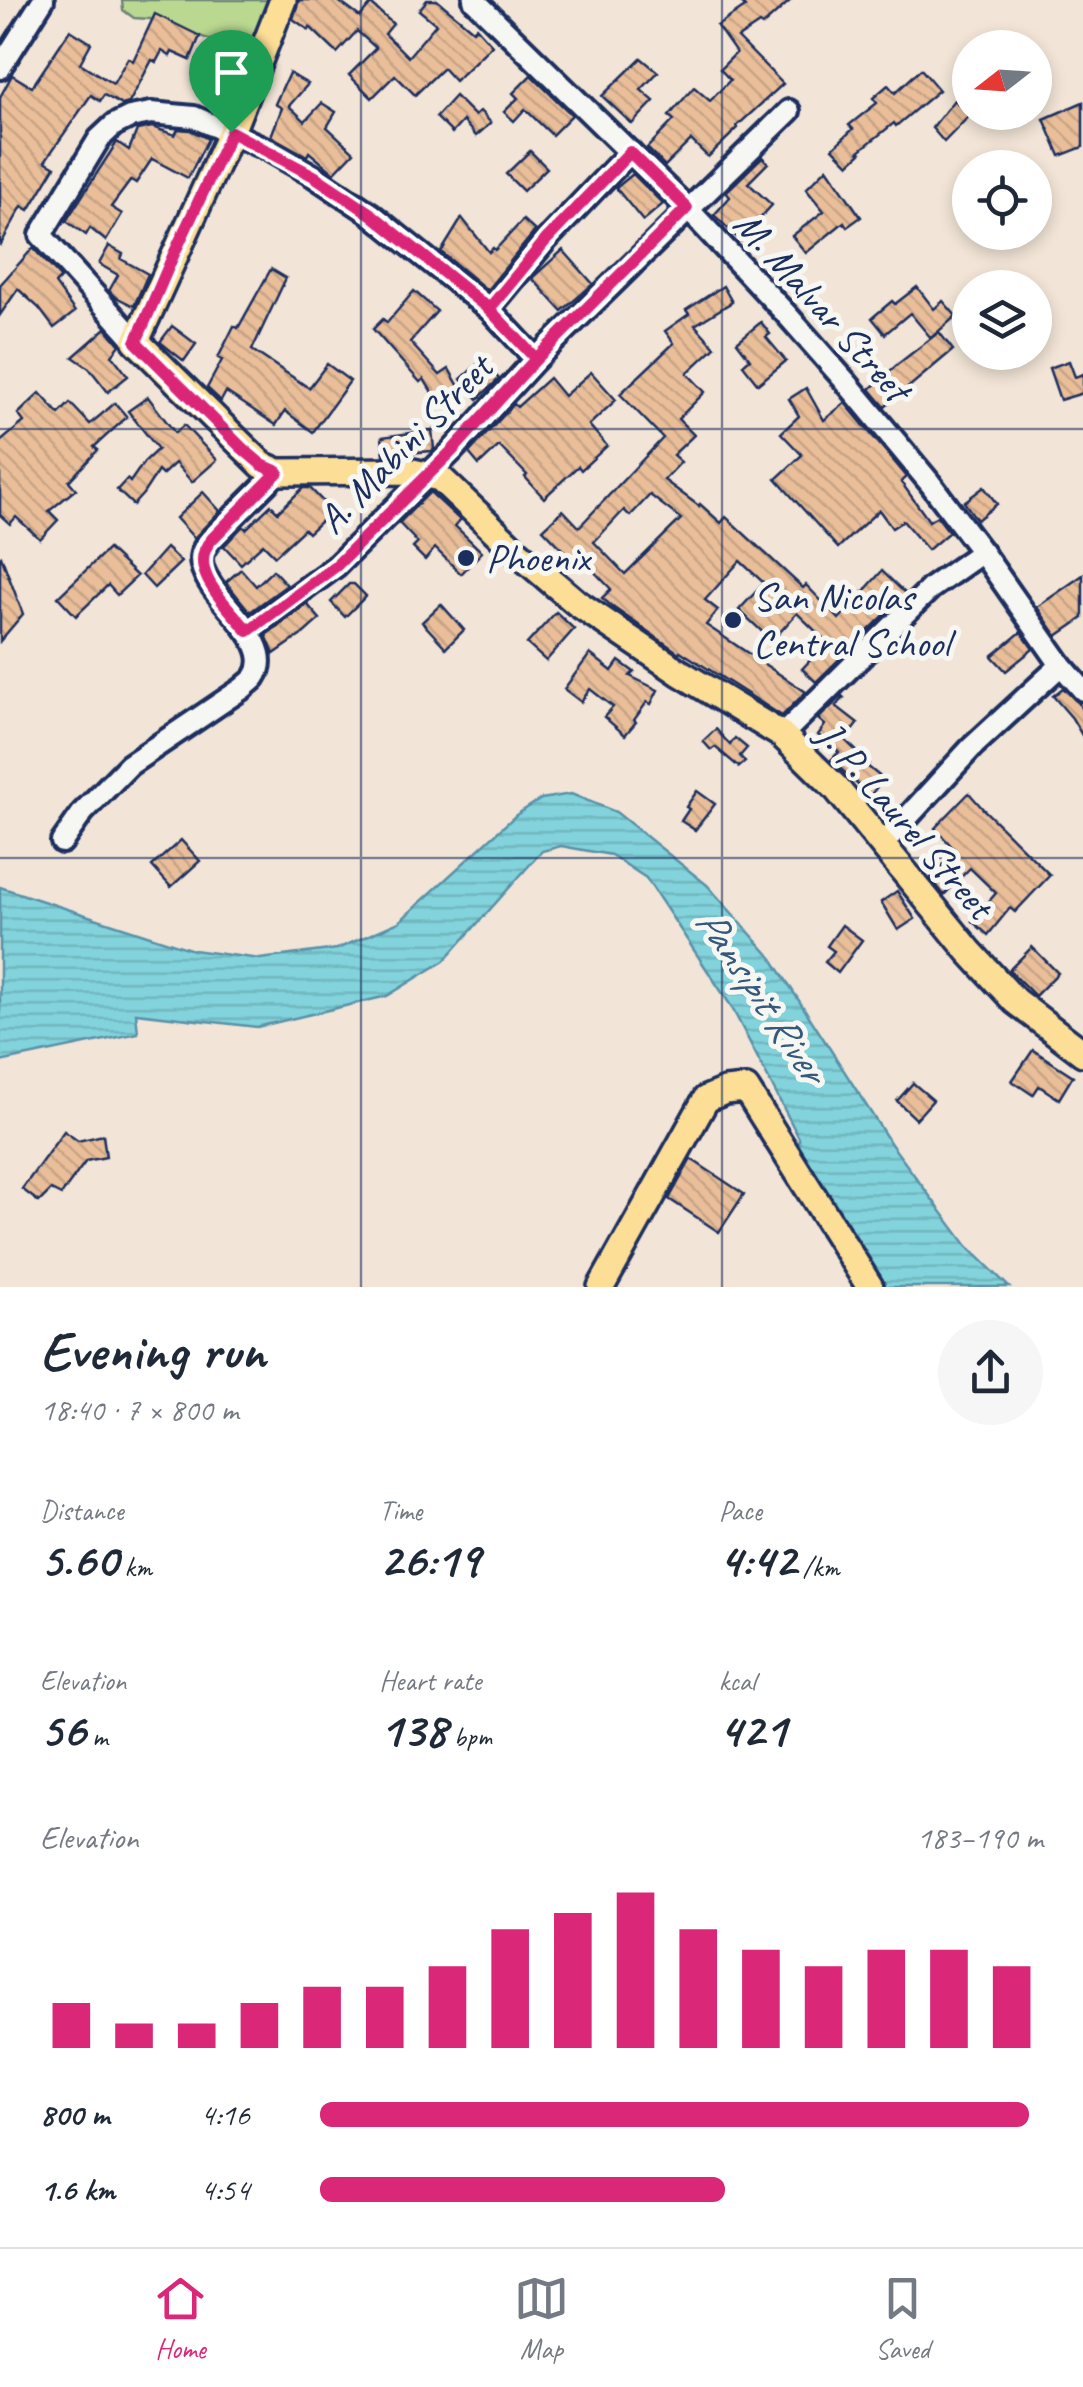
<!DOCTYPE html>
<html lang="en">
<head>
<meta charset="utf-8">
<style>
	:root { --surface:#fff; --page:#f6f6f7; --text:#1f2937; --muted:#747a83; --line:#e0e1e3; --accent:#db2777 }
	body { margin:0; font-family:Caveat,sans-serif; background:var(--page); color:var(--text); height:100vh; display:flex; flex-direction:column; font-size:38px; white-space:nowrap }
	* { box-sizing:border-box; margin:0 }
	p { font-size:32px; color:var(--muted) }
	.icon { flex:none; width:55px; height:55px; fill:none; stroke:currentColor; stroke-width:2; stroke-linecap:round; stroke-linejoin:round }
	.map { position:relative; height:1287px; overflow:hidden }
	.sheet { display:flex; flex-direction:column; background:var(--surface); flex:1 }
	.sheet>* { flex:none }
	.needle { width:65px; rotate:253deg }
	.buttons { position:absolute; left:952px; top:30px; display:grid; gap:20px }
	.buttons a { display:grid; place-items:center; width:100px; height:100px; border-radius:50%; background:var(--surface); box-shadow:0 5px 15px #0003; font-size:50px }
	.pin { position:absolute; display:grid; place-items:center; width:85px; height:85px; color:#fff; margin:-102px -42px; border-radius:50% 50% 50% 0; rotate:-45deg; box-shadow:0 0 10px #0007 }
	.pin .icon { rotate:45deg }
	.round { display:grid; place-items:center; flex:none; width:105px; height:105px; border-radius:52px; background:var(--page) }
	.summary { display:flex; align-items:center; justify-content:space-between; height:170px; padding:0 40px }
	h1 { font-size:55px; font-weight:600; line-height:75px }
	.figures { display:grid; grid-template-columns:repeat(3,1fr); gap:15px; height:170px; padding:10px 40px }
	.figures div { display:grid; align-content:center }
	.figures b { font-size:50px; font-weight:600 }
	.figures small { font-size:28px; font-weight:400 }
	.figures p { font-size:28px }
	.chart { height:280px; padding:20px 40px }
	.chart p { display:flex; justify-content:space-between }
	.chart svg { width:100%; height:180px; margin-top:10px; stroke:var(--accent); stroke-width:6 }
	ul { padding:0 40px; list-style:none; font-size:32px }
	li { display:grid; grid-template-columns:160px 120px 1fr; align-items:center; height:75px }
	li i { height:25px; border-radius:12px; background:var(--accent) }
	.tabs { display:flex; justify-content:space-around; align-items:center; height:140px; border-top:2px solid var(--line); background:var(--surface); font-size:28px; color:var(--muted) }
	.tabs a { display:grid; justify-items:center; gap:5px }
	.tabs .selected { color:var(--accent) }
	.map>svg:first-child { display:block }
	.green { fill:#bbd890; stroke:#6b8477; stroke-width:2.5 }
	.water { fill:url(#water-rules); stroke:#5991a9; stroke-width:2.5 }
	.building { fill:url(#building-back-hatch); stroke:#1b2f5e; stroke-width:2.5; fill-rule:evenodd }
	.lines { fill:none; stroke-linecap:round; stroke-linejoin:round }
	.minor-casing { stroke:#1b2f5e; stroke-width:28 }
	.major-casing { stroke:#1b2f5e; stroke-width:32 }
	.minor { stroke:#f6f6f2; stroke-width:20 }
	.major { stroke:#fdde96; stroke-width:25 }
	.route-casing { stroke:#fff; stroke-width:20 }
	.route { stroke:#db2777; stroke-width:12 }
	.grid { fill:none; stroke:#1b2f5e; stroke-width:2.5; stroke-opacity:0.55 }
	.poi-dot { fill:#1b2f5e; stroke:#f6f6f2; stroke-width:4 }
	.labels { text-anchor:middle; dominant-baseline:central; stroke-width:10; stroke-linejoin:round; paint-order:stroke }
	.street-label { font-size:40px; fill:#1b2f5e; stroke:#f6f6f2 }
	.poi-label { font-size:40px; fill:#1b2f5e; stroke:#f6f6f2; text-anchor:start }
	.water-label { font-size:42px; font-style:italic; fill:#35587d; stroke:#f6f6f2 }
</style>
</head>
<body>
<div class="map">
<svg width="1083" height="1287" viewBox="0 0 1083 1287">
	<defs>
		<pattern id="water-rules" width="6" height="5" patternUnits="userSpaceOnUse" patternTransform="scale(2.5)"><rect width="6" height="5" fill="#82d3db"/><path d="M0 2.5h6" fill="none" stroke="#70b5be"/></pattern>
		<pattern id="building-back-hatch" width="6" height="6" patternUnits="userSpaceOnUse" patternTransform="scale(2.5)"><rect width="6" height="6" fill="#e9be99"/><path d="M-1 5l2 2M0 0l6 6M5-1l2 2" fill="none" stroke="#c7a486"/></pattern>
	</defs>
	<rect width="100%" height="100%" fill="#f2e5d7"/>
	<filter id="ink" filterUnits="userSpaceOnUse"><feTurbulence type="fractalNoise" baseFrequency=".01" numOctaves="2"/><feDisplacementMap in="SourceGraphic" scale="20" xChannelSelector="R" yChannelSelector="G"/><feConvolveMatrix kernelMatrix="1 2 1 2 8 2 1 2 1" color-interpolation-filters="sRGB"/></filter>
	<g filter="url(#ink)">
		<!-- green -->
		<polygon class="green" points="122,0 278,0 255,55 150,19 134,18 123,10"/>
		<!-- water -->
		<polygon class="water" points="571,794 616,812 707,885 771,957 891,1144 967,1246 1009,1287 867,1287 800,1167 799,1138 731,1006 646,878 611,855 561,846 542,851 444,961 387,996 257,1027 136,1013 138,1033 0,1062 0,887 193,950 260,959 337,949 399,922 516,815 541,799"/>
		<!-- building -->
		<g class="building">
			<polygon points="299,0 337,0 360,17 371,4 393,24 385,34 408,57 436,24 419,10 427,0 437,0 473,30 476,27 492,45 455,81 443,68 415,95 395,75 372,98 349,75 376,48 357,31 337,53 310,27 309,30 293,19"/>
			<polygon points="739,0 791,0 762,26 759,24 738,38 783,84 737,126 738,128 708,157 691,140 665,166 647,148 674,120 669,116 694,87 710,101 730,80 720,69 736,53 717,26 745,7"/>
			<polygon points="155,14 200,36 190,60 172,52 170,56 162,51 156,62 152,60 129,103 122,105 104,95 100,101 91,95 45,161 55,167 29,210 22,206 0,246 0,97 12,75 32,87 70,30 91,43 80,63 113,84 128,58 133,61"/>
			<polygon points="641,58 658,72 641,90 654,101 632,124 602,96"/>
			<polygon points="921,69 939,90 896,126 894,123 859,151 861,153 849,164 833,148 853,129 849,125 877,103 873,98 888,85 895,93"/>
			<polygon points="289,73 308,84 289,106 305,121 322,103 336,112 327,127 354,152 334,173 309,152 307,156 271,136 282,108 275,104"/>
			<polygon points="531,75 572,115 552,135 525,109 514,121 504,112 518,98 513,93"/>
			<polygon points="455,96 475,116 480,111 491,123 476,136 463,121 452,133 436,117"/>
			<polygon points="954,100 970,115 944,142 932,128"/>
			<polygon points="1083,102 1083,147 1060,156 1044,119"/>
			<polygon points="152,127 175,135 178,129 190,130 208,139 188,178 152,159 136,183 131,180 111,207 122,214 106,241 90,228 86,235 66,221 117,142 129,150 137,130"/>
			<polygon points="530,151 547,168 523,191 506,174"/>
			<polygon points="762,157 768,163 748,183 772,205 754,225 756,227 741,241 714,215 730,197 726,192"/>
			<polygon points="827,168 861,217 847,227 844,222 806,253 792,236 824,211 806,189"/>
			<polygon points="633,174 663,204 643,221 616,188"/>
			<polygon points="462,218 489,252 493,248 495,250 523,220 535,231 487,290 441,252"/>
			<polygon points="109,246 123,254 121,259 148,274 134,306 114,296 109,291 118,275 99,264"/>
			<polygon points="33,248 61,278 55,284 75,312 54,328 39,308 18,289 0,315 0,285"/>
			<polygon points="563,250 593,284 562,311 532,278"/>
			<polygon points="271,269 286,278 252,350 309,388 327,364 350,381 313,432 285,411 276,425 226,392 221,401 207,388 222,360 218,358 234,326 238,328"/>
			<path d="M 723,286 L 732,302 L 695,325 L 715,347 L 687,373 L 705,392 L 678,419 L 694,435 L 673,455 L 681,462 L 664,480 L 699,506 L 700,504 L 721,523 L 726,517 L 803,588 L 806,585 L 839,619 L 882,571 L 906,594 L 816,682 L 802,669 L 827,642 L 797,613 L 772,641 L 739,610 L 764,583 L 740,561 L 705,600 L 718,610 L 706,625 L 806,692 L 782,716 L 680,651 L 679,653 L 614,608 L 602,598 L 611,589 L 581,558 L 575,562 L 543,529 L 563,510 L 579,527 L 663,438 L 620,394 L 674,343 L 665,331 L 689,314 L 686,310 ZM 650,495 L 681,519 L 625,574 L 594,542 L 624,510 L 630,516 Z"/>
			<polygon points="917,287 934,309 943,301 956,316 931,338 910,313 885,334 872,318 892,301 895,304"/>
			<polygon points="414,291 437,311 410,342 440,375 449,369 460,388 438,402 424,379 420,382 373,329 383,319 387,323"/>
			<polygon points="761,322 770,334 766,337 786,361 758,384 743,365 750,359 737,342"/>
			<polygon points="172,326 196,344 184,361 160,342"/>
			<polygon points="106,328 120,345 112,355 128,376 108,392 89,368 73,357"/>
			<polygon points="939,332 953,350 885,407 870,389 898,364"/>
			<polygon points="482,360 499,379 478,399 461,379"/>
			<polygon points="1069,361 1075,377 1083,374 1083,393 1060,400 1049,368"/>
			<polygon points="591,372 616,400 589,425 607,446 581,470 578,466 544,498 525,477 527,475 499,446 479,465 469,453 514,404 517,407 549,378 564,396"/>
			<polygon points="806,388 824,420 845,403 907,477 901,482 929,521 937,516 949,532 928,550 903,521 892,528 879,510 838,548 776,479 802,455 781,433 799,416 789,399"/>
			<polygon points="40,393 59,414 70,403 90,424 115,403 127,417 94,447 98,450 69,481 76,489 49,511 58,520 40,539 16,517 10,524 0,515 0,442 24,422 18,414"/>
			<polygon points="148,397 175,433 184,425 217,460 192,482 175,463 162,475 158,471 143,494 133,505 117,490 127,479 130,482 144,462 158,449 128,411"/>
			<polygon points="432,430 434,449 432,451 384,455 382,437"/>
			<polygon points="984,487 997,504 977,520 964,502"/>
			<polygon points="303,488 310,488 332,511 308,533 304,529 275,556 263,544 241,564 224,546 243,526 246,529 271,505 278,512"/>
			<polygon points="203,492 220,511 194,538 176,518"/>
			<polygon points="430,492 460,520 455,526 482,552 461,574 435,548 425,560 413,548 418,543 399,523"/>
			<polygon points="166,548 181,562 154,588 142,575"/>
			<polygon points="108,549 137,576 117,595 108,585 76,616 58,597"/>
			<polygon points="1,556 23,614 0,641 0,557"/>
			<polygon points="241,569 256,586 273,570 287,585 250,612 226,582"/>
			<polygon points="1083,575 1083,618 1057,636 1037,607"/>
			<polygon points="349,584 354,584 366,596 345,617 331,602"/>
			<polygon points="307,604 320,619 303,634 274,654 266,635"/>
			<polygon points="441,604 464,630 446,648 422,622"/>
			<polygon points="556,612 574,629 546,661 527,644"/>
			<polygon points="1021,632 1033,649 1006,671 992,656"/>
			<polygon points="590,654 612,671 619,661 634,672 630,676 658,690 651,704 647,702 634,720 636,722 625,735 604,717 613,707 590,689 581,702 564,689"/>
			<polygon points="1063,688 1078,702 1083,712 1083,737 1072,718 1053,696"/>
			<polygon points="842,696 844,698 836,706 858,723 845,740 869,763 867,766 883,779 870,796 831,760 839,752 818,735 825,725 818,719"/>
			<polygon points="716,729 730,745 735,738 747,748 740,756 745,762 739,767 715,747 711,750 703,741"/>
			<polygon points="697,791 715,804 695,830 681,821 689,809 686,807"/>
			<polygon points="969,793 984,810 1050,875 1015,912 1010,908 988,935 972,921 996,893 970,868 944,895 931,878 956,851 935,828"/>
			<polygon points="181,840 200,861 171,887 152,866"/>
			<polygon points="897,891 915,919 898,930 881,902"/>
			<polygon points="842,925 862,940 838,973 825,962 834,951 827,946"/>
			<polygon points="1032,947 1058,973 1035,996 1009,970"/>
			<polygon points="1033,1050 1073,1076 1059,1099 1039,1086 1033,1095 1012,1081"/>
			<polygon points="913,1083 933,1100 916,1119 897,1101"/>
			<polygon points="64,1131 78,1141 103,1135 106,1157 86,1161 61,1195 51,1190 39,1202 22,1189"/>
			<polygon points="691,1159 744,1194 719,1232 669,1199"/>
		</g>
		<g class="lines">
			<!-- minor casing -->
			<g class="minor-casing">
				<g id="minor">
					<polyline points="474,0 687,208 788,316 846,382 930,483 982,552 1061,665 1083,690"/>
					<polyline points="0,68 43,0"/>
					<polyline points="489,309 546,240 630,152"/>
					<polyline points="136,341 41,235 99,139 114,125 130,117 151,113 194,117 269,150 314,176 371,214 489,309 536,359"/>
					<polyline points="248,631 336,566 452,451 536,359 789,111"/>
					<polyline points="782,735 931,588 982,552"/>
					<path d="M 62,842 L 83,812 L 129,765 L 243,688 C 247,684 252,681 255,677 C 280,640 201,595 201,559 C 201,551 206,545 211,539 L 278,472"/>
					<polyline points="883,844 972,747 1061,665"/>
				</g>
			</g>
			<!-- major casing -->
			<g class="major-casing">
				<g id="major">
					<polyline points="283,0 231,132 136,341 262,465 278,472 408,471 440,478 517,552 577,603 679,672 782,735 836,788 969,951 1015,1001 1083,1053"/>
					<polyline points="601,1287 706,1099 725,1091 746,1089 870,1287"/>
				</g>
			</g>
			<!-- minor -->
			<use href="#minor" class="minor"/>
			<!-- major -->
			<use href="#major" class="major"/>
		</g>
	</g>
	<g class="lines" filter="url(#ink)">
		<!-- route casing -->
		<g class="route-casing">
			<path id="route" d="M 231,132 L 173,256 L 136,342 L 242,448 L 262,465 L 278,472 L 212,539 C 184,569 228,606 248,631 L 336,566 L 452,451 L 536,359 L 489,309 L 546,240 L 630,152 L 687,208 L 536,359 L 489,309 L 371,214 L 314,176 L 231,132"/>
		</g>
		<!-- route -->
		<use href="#route" class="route"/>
	</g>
	<!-- grid -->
	<path class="grid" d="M 361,0 L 361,1287M 722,0 L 722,1287M 0,429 L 1083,429M 0,858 L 1083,858"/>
	<!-- markers -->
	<g class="poi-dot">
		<circle cx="466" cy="558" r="10"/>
		<circle cx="733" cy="620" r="10"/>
	</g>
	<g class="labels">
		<!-- street labels -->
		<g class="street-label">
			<text transform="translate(822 306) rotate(48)">M. Malvar Street</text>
			<text transform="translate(405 444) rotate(-46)">A. Mabini Street</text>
			<text transform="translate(905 820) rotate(49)">J. P. Laurel Street</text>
		</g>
		<!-- poi labels -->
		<g class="poi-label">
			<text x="486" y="558">Phoenix</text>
			<text x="753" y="597">San Nicolas<tspan x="753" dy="46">Central School</tspan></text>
		</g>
		<!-- water labels -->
		<g class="water-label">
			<text transform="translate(761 995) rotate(56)">Pansipit River</text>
		</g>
	</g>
</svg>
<div class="buttons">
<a><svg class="needle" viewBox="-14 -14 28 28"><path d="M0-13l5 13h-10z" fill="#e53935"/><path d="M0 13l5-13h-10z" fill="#747a83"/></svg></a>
<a><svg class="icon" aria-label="locate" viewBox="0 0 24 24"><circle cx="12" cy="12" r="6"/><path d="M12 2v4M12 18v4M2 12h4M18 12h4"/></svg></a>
<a><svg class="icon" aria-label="layers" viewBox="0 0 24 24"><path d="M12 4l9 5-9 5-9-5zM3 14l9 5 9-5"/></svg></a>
</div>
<div class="pin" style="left:231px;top:132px;background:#1e9e55"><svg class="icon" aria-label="arrive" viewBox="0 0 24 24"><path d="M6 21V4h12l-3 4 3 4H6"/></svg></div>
</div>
<section class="sheet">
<div class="summary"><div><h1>Evening run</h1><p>18:40 · 7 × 800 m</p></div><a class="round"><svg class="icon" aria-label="share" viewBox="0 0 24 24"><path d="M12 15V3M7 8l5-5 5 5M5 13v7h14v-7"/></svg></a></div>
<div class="figures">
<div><p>Distance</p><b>5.60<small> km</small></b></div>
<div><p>Time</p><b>26:19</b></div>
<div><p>Pace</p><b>4:42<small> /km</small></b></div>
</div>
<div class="figures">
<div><p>Elevation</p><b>56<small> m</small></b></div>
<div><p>Heart rate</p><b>138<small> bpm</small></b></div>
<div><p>kcal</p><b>421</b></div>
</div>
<div class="chart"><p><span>Elevation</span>183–190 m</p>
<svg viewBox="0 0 160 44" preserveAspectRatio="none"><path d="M5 44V33M15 44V38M25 44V38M35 44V33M45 44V29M55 44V29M65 44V24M75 44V15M85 44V11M95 44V6M105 44V15M115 44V20M125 44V24M135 44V20M145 44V20M155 44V24"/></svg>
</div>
<ul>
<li><b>800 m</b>4:16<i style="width:98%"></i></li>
<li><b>1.6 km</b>4:54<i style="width:56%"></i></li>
</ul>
</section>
<nav class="tabs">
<a class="selected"><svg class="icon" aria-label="home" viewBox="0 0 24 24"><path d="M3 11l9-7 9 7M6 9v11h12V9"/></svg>Home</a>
<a><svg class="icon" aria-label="map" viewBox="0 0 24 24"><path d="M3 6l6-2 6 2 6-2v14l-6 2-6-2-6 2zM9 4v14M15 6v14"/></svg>Map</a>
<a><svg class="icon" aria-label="saved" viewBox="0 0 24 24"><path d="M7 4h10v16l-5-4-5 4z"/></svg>Saved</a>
</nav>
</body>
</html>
